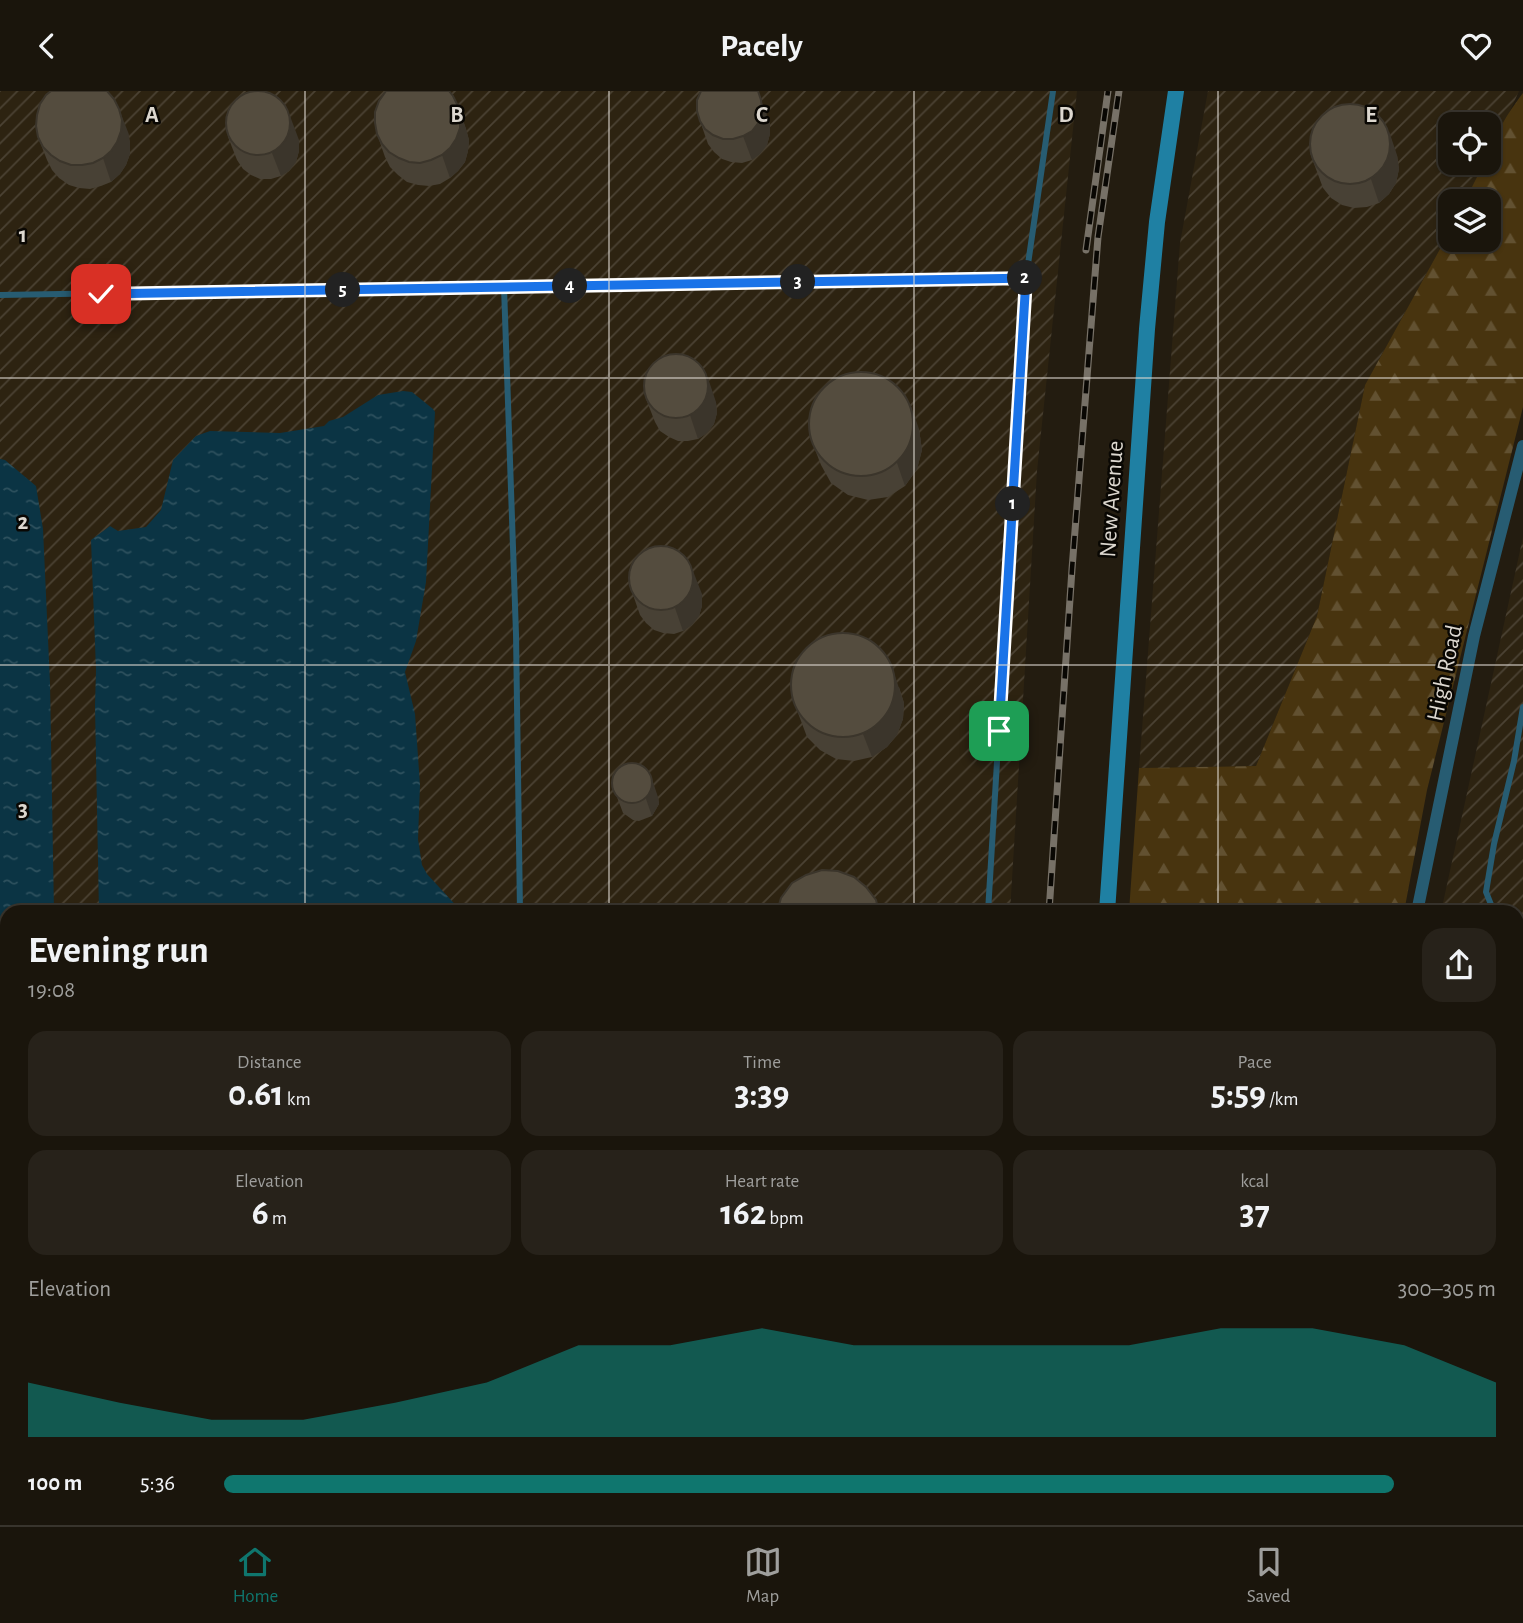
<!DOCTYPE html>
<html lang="en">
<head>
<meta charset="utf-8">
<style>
	:root { --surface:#1a150c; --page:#27221a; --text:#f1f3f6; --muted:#9f9f9d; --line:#38342d; --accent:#0f766e }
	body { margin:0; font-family:"Alegreya Sans",sans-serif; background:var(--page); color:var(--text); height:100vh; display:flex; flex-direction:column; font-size:26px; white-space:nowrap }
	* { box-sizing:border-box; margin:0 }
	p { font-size:23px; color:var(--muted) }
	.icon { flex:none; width:38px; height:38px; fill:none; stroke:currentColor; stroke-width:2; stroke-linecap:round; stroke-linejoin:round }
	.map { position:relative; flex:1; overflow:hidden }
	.details { position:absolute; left:0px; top:814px; width:1524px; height:621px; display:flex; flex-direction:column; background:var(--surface); border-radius:21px 21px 0 0; box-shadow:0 2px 5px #0004,0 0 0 2px var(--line) }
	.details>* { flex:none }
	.controls { position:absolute; left:1438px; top:21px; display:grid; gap:14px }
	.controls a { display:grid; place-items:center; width:63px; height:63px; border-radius:14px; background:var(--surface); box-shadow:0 2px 5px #0004,0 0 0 2px var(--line); font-size:35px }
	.pin { position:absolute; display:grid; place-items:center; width:60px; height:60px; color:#fff; margin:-30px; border-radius:14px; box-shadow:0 4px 10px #0006 }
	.km { position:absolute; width:35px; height:35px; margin:-18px; border-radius:50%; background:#222; color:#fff; font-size:19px; line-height:35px; text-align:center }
	.round { display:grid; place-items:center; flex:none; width:74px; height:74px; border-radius:21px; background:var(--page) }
	.headline { display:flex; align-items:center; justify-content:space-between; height:119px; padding:0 28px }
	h1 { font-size:38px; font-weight:600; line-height:52px }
	.metrics { display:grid; grid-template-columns:repeat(3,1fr); gap:10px; height:119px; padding:7px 28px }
	.metrics div { display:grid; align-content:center; border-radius:18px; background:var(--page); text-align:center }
	.metrics b { font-size:35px; font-weight:600 }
	.metrics small { font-size:19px; font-weight:400 }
	.metrics p { font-size:19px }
	.chart { height:196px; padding:14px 28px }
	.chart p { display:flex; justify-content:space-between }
	.chart svg { width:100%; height:126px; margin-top:7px; fill:var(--accent); opacity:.7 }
	ul { padding:0 28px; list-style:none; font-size:23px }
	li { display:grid; grid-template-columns:112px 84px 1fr; align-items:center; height:52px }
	li i { height:18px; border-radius:9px; background:var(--accent) }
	header { display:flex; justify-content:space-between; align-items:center; height:91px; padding:0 28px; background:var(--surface); font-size:32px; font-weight:600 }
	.menu { display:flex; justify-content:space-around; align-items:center; height:98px; border-top:2px solid var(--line); background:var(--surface); font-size:19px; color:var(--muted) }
	.menu a { display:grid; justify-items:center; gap:4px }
	.menu .current { color:var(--accent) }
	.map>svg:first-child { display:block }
	.industrial { fill:url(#industrial-furrows) }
	.forest { fill:url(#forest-firs) }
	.water { fill:url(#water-ripples) }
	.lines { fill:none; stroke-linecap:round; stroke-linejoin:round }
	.service { stroke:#275c72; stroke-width:6 }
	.minor { stroke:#275c72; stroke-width:12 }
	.secondary { stroke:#1f80a3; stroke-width:16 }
	.rail-casing { stroke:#777167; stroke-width:7 }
	.rail { stroke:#090703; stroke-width:4.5; stroke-dasharray:13; stroke-linecap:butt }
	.wall { fill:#484135 }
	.shaded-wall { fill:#3b352b }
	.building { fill:#544c3e; stroke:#3b352b; stroke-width:2 }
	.route-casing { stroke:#fff; stroke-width:14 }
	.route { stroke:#1a73e8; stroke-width:9 }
	.grid { fill:none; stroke:#dcd7cf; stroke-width:2; stroke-opacity:0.55 }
	.labels { text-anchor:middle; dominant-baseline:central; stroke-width:5; stroke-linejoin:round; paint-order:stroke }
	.street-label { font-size:24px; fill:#dcd7cf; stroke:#090703 }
	.grid-label { font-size:23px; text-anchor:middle; font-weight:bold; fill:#dcd7cf; stroke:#090703; stroke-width:5; stroke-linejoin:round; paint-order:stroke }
</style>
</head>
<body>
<header><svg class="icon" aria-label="back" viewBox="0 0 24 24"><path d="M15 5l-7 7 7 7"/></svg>Pacely<svg class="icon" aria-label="heart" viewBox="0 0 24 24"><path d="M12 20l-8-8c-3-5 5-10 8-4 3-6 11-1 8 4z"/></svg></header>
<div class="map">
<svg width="1523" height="1434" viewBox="0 0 1523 1434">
	<defs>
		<pattern id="industrial-furrows" width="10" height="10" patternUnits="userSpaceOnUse" patternTransform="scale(1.75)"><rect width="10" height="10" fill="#2d2311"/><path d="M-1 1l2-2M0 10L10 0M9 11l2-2" fill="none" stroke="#4b4233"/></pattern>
		<pattern id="forest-firs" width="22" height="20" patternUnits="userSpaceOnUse" patternTransform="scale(1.75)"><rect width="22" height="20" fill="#48340f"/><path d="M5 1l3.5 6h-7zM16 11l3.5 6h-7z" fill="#625131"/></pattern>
		<pattern id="water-ripples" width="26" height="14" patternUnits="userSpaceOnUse" patternTransform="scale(1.75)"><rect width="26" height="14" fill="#0b3444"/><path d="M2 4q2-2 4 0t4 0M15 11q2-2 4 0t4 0" fill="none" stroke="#2e515e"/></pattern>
	</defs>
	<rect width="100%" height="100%" fill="#231c10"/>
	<!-- industrial -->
	<g class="industrial">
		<polygon points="0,0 1077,0 1037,380 1010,821 7,821 7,1428 974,1428 973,1434 0,1434"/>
		<polygon points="1208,0 1519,0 1489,67 1489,33 1451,33 1451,72 1487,72 1466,110 1451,110 1451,138 1365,294 1317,525 1256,675 1139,677 1180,152"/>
		<polygon points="1523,446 1523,1135 1517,1136 1517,821 1441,821"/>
	</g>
	<!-- forest -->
	<g class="forest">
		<path d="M 1523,2 L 1523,316 L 1427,699 L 1404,821 L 1129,821 L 1139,677 L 1256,675 L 1317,525 L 1365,294 L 1451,138 L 1451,149 L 1489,149 L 1489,110 L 1465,110 L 1484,72 L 1489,72 C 1489,50 1510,19 1523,2 Z"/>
		<polygon points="1523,1147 1523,1286 1517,1284 1517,1148"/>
		<polygon points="1523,1393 1523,1434 1502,1434 1504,1428 1517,1428 1517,1403"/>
		<polygon points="1088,1428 1288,1428 1287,1434 1087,1434"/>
	</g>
	<!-- water -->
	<g class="water">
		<polygon points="403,300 412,301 433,318 435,321 426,491 416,550 405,581 415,623 420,694 418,748 422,774 427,783 462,821 99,821 95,615 96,579 91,449 110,435 118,440 146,436 161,419 173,369 196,345 210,340 280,342 324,335 329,330 343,326 378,304"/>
		<polygon points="0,368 5,369 36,395 43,438 50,592 54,821 7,821 7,1095 0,1094"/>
	</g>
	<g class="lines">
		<!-- service -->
		<g class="service">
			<polyline points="504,196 516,543 520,821"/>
			<polyline points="0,204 1026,187"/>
			<polyline points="988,821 1026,187 1053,0"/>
			<polyline points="1494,821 1486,801 1494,753 1514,670 1523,616"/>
			<polyline points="1517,1119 1523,1119"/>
			<polyline points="0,1320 7,1320"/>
			<polyline points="399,1428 399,1434"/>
			<polyline points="531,1428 531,1434"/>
			<polyline points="950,1434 951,1428"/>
		</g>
		<!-- minor -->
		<g class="minor">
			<polyline points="1417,821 1474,545 1523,355"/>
			<polyline points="1296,1434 1297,1428"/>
		</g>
		<!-- secondary -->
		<g class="secondary">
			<polyline points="1107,821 1147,238 1157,131 1176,0"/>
			<polyline points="1066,1434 1066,1428"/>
		</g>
		<!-- rail casing -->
		<g class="rail-casing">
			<g id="rail">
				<polyline points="1086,159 1108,0"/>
				<polyline points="1049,821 1072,478 1098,146 1119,0"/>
				<polyline points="998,1434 999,1428"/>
			</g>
		</g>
		<!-- rail -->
		<use href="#rail" class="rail"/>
	</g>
	<!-- wall -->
	<g class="wall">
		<polygon points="458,15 466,38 469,49 468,60 465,71 458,80 450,87 440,93 429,95 418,94 407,91 398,84 390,76 385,66 377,43"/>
		<polygon points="700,30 770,32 770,43 767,54 760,63 752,69 742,72 731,71 722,68 714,61 708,53"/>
		<polygon points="128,41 130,52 130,63 126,74 120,83 111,91 101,95 90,98 79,97 69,94 59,87 52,79 47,69 38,46"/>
		<polygon points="228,46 299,49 299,60 296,71 289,80 281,85 271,88 260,88 251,84 243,78 237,69"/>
		<polygon points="1310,62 1397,64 1399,78 1396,92 1389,103 1379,112 1367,116 1354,117 1342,114 1331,107 1323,97"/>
		<polygon points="646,308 716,311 717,322 714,333 707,342 698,348 688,350 678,350 669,346 660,340 655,331"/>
		<polygon points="919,338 922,359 917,378 905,395 888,406 868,409 848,404 831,392 821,374 812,351"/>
		<polygon points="632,501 702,503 702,515 699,525 692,534 683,540 674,543 663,542 654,539 646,532 640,524"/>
		<polygon points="899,596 904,612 903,628 897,644 887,656 872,666 854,670 836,668 820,659 807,646 792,606"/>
		<polygon points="612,693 658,706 659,713 652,725 639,730 633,729 623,722"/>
	</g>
	<!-- shaded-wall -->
	<g class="shaded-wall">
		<polygon points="761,9 770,32 770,43 767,54 760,63 752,69 743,45"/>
		<polygon points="458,15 466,38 469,49 468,60 465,71 458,80 450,87 442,64"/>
		<polygon points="119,18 128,41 130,52 130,63 126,74 120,83 111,91 103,67"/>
		<polygon points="290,25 299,49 299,60 296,71 289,80 281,85 272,62"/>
		<polygon points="1389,40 1397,64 1399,78 1396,92 1389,103 1379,112 1371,88"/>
		<polygon points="708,287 716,311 717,322 714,333 707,342 698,348 690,324"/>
		<polygon points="911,315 919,338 922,359 917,378 905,395 897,372"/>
		<polygon points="693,480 702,503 702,515 699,525 692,534 683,540 675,517"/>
		<polygon points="891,573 904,612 903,628 897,644 887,656 872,666 863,643"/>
		<polygon points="652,688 658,706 659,713 652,725 646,708"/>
	</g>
	<!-- building -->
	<g class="building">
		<circle cx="258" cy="32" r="32"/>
		<polygon points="51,0 107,0 114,8 119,18 122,29 121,40 117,51 111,60 103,67 93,72 82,74 71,74 60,70 51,64 43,56 38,46 36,35 37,24 40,13 46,4"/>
		<polygon points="386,0 449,0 453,5 458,15 460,26 460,37 456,48 450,57 442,64 431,69 420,72 409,71 399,67 389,61 382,53 377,43 375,32 375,21 379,10"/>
		<polygon points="701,0 758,0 761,9 762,20 759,31 752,40 743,45 733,48 723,48 713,44 705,38 700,30 697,20 697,9"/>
		<circle cx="1350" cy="53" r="40"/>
		<circle cx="676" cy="295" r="32"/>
		<circle cx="861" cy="333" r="52"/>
		<circle cx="661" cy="487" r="32"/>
		<circle cx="843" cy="594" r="52"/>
		<circle cx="632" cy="692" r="20"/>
		<polygon points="822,779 838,780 854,786 866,796 876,809 879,821 777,821 781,807 792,792 806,784"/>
	</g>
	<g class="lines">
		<!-- route casing -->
		<g class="route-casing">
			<polyline id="route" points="101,203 1026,187 999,640"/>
		</g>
		<!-- route -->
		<use href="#route" class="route"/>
	</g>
	<!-- grid -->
	<path class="grid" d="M 305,0 L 305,821M 609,0 L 609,821M 914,0 L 914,821M 1218,0 L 1218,821M 0,287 L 1523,287M 0,574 L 1523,574M 0,860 L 7,860M 1517,860 L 1523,860M 0,1147 L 7,1147M 1517,1147 L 1523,1147M 305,1428 L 305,1434M 609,1428 L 609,1434M 914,1428 L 914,1434M 1218,1428 L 1218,1434"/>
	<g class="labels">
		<!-- street labels -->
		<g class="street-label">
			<text transform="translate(1112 408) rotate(-86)">New Avenue</text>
			<text transform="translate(1445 582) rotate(-78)">High Road</text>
		</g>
	</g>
	<g class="grid-label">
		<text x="152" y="31">A</text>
		<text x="457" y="31">B</text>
		<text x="762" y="31">C</text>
		<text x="1066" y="31">D</text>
		<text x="1371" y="31">E</text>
		<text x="23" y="151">1</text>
		<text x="23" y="438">2</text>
		<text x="23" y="725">3</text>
	</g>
</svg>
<div class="controls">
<a><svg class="icon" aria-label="locate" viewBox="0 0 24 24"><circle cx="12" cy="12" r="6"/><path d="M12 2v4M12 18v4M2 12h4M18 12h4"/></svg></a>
<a><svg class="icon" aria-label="layers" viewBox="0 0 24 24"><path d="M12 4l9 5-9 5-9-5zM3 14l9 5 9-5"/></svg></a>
</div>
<div class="pin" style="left:999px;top:640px;background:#1e9e55"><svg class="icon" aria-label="arrive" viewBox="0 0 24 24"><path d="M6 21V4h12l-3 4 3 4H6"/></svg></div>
<div class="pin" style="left:101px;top:203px;background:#d93025"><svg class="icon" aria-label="check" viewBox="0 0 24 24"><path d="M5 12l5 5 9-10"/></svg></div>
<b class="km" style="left:1013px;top:413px">1</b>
<b class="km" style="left:1025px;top:187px">2</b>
<b class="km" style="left:798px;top:191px">3</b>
<b class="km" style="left:570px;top:195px">4</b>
<b class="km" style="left:343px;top:199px">5</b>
<section class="details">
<div class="headline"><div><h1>Evening run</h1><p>19:08</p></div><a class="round"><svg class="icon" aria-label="share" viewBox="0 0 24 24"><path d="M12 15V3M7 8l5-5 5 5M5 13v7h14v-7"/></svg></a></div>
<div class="metrics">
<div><p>Distance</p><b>0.61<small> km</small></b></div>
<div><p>Time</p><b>3:39</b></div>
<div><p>Pace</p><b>5:59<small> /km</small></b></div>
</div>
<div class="metrics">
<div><p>Elevation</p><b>6<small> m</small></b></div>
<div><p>Heart rate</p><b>162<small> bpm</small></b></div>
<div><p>kcal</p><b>37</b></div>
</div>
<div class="chart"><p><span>Elevation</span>300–305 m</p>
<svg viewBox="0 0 160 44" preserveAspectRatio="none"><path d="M0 44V25L10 32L20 38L30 38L40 32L50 25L60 12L70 12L80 6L90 12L100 12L110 12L120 12L130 6L140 6L150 12L160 25V44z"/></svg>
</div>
<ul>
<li><b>100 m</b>5:36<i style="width:92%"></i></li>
</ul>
</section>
</div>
<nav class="menu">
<a class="current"><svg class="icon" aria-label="home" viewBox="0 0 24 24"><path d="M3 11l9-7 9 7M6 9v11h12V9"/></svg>Home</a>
<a><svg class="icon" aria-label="map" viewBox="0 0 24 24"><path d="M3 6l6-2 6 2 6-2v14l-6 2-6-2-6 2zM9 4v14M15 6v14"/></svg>Map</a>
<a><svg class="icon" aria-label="saved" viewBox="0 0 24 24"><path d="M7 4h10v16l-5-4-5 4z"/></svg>Saved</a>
</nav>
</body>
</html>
